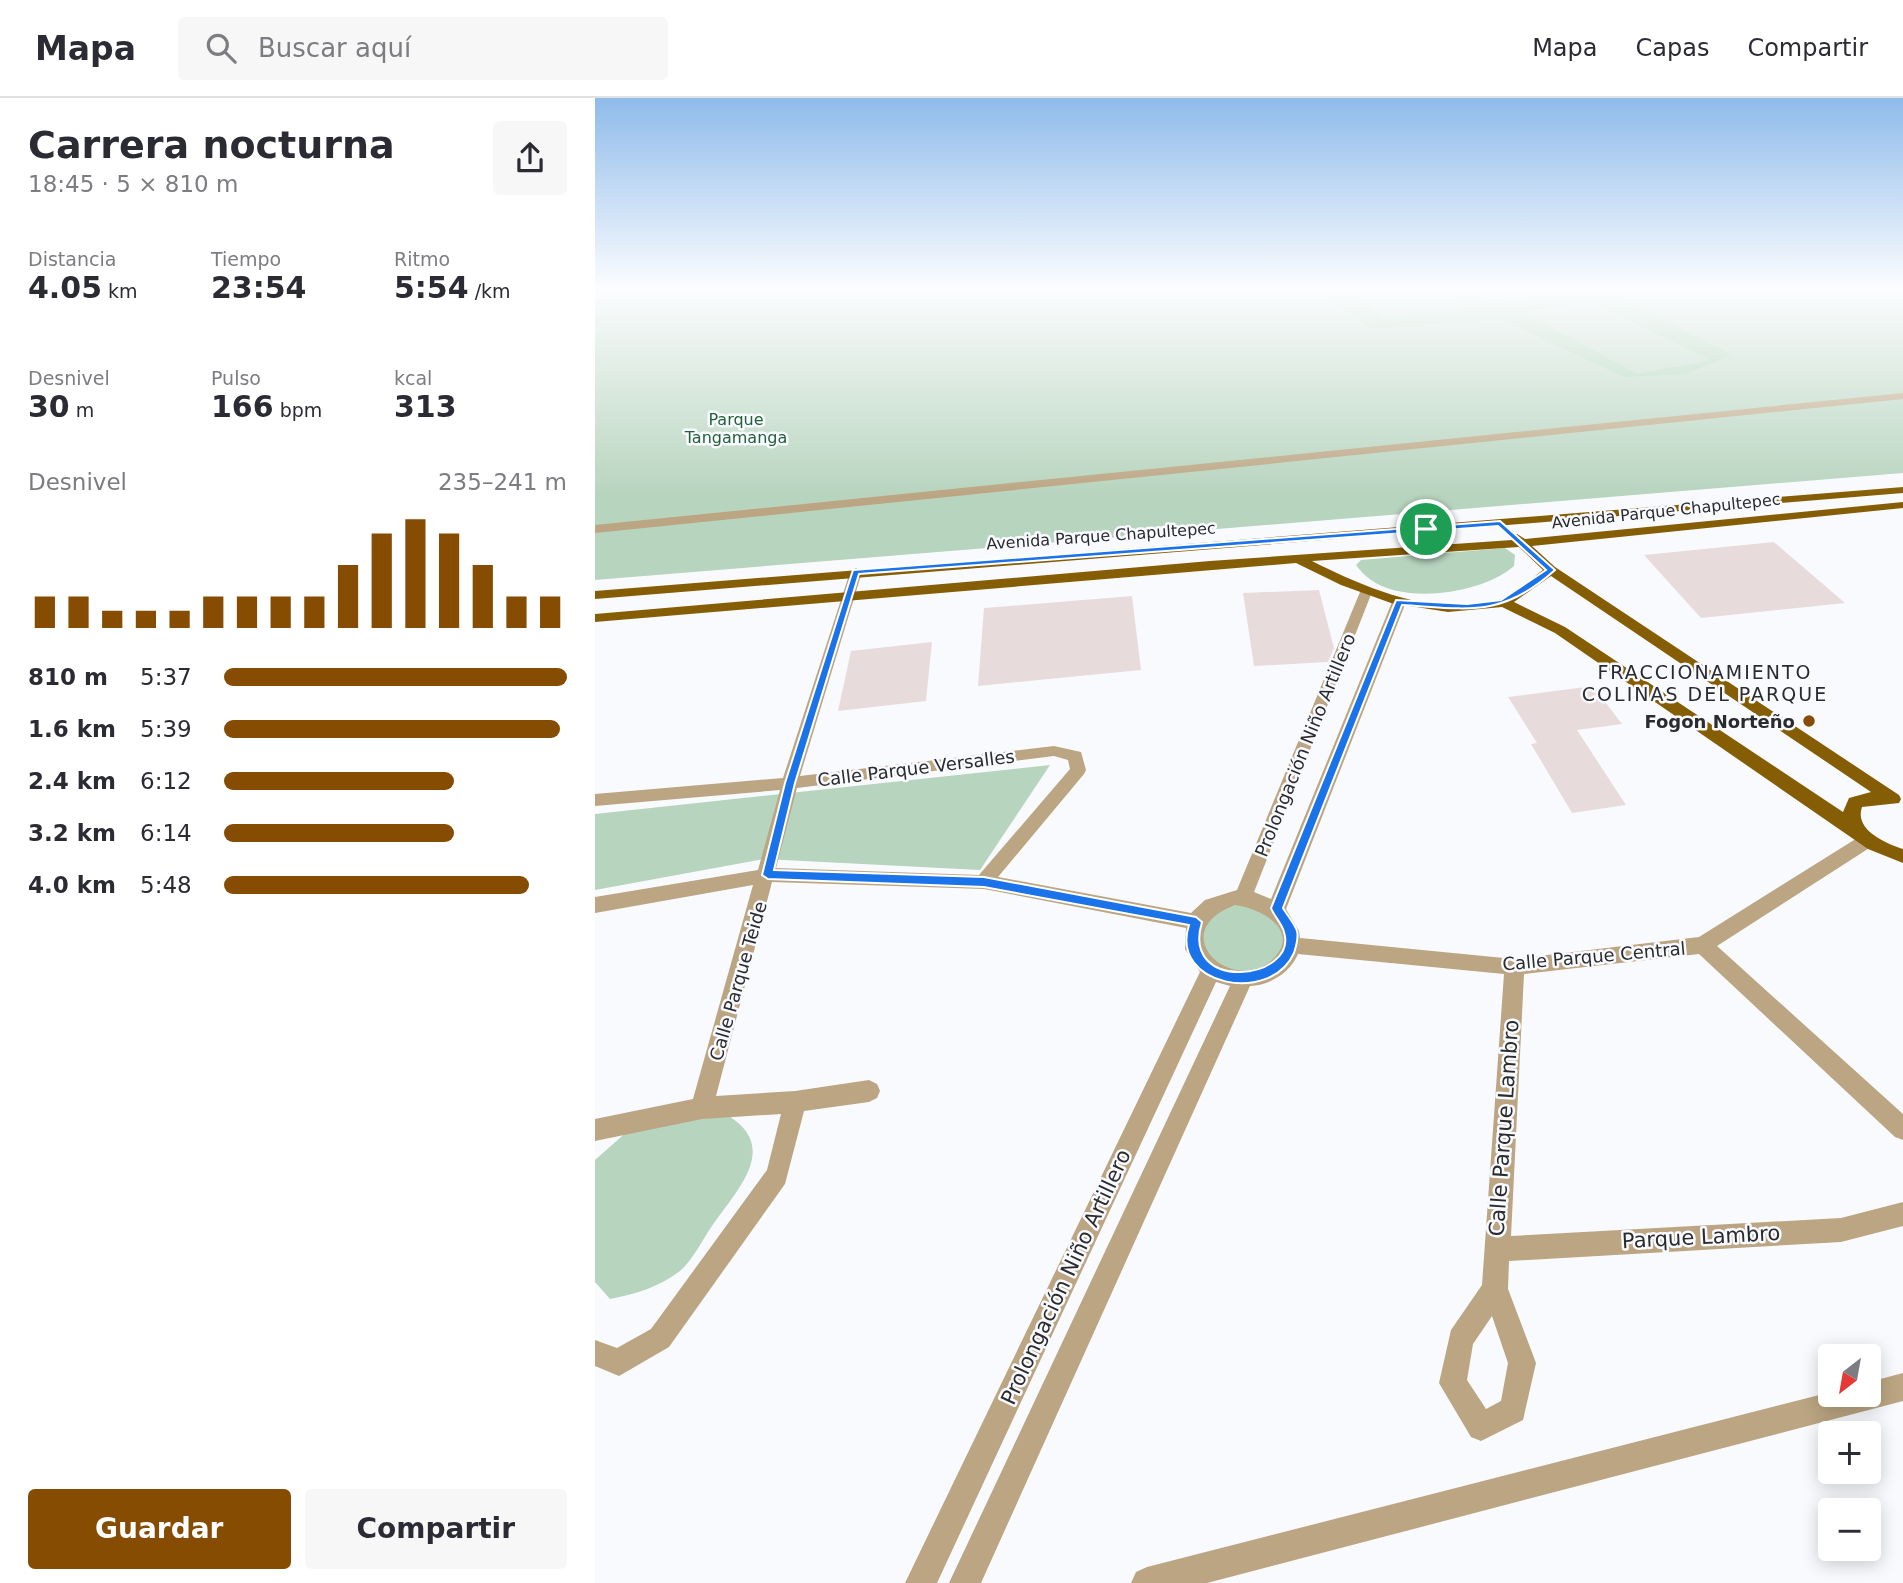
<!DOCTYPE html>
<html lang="es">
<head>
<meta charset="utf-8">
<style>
	:root { --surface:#fff; --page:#f7f7f7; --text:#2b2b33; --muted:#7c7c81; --line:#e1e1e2; --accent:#864c01 }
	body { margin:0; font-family:"DejaVu Sans",sans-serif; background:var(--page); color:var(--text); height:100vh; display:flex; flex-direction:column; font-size:26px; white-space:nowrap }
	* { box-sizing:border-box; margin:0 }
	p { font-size:23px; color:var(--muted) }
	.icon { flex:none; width:38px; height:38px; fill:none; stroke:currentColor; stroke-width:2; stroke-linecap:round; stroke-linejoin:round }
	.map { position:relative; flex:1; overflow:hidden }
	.drawer { display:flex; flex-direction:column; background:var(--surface); width:595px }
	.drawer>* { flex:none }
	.needle { width:46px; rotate:211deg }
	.fabs { position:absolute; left:1223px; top:1246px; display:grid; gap:14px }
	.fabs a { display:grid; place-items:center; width:63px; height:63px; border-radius:7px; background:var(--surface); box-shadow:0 4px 18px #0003; font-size:35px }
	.pin { position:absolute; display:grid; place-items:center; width:60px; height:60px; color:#fff; margin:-30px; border:4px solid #fff; border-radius:50%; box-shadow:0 2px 7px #0007 }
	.round { display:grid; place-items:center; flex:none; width:74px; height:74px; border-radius:7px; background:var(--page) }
	.head { display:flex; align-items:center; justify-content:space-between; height:119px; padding:0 28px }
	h1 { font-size:38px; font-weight:600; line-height:52px }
	.metrics { display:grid; grid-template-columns:repeat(3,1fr); gap:10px; height:119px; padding:7px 28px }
	.metrics div { display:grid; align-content:center }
	.metrics b { font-size:30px; font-weight:600 }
	.metrics small { font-size:19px; font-weight:400 }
	.metrics p { font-size:19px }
	.chart { height:196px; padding:14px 28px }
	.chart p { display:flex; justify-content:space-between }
	.chart svg { width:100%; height:126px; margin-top:7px; stroke:var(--accent); stroke-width:6 }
	.cta { display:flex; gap:14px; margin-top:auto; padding:14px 28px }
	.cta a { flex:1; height:80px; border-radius:7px; background:var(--accent); color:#fff; font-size:28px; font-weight:600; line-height:80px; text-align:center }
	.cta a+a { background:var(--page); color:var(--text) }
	ul { padding:0 28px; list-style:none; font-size:23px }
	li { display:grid; grid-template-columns:112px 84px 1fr; align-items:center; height:52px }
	li i { height:18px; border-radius:9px; background:var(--accent) }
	header { display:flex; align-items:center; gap:42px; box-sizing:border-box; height:98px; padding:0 35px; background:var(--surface); border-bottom:2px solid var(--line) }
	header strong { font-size:33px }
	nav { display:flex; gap:38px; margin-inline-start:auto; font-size:24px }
	.search { width:490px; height:63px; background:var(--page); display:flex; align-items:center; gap:18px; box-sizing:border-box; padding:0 24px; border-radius:7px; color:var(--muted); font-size:26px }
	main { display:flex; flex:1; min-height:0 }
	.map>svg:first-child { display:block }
	.green { fill:#b7d4be }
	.forest { fill:#a4ceae; fill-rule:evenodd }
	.building { fill:#e7dcdb }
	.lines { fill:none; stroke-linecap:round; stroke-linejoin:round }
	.minor { fill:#bba582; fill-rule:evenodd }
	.major { fill:#855d04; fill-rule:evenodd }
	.route { fill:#1a73e8; stroke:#fff; stroke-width:2; fill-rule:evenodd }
	.poi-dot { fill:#864c01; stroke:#f9fafe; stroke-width:2.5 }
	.labels { text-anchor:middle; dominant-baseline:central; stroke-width:5; stroke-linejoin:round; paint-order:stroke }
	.far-park-label { font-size:16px; fill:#226139; stroke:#f9fafe }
	.far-street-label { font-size:16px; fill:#2a2b2e; stroke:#f9fafe }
	.poi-label { font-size:18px; font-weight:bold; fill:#2a2b2e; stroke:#f9fafe; text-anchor:end }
	.street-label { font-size:18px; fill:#2a2b2e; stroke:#f9fafe }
	.neighbourhood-label { font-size:19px; letter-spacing:2px; fill:#2a2b2e; stroke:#f9fafe }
	.near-street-label { font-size:21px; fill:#2a2b2e; stroke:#f9fafe }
</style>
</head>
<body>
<header>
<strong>Mapa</strong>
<div class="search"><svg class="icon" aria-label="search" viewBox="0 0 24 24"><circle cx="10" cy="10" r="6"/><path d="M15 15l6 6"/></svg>Buscar aquí</div>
<nav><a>Mapa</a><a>Capas</a><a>Compartir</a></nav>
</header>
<main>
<section class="drawer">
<div class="head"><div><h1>Carrera nocturna</h1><p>18:45 · 5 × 810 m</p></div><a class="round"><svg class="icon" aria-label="share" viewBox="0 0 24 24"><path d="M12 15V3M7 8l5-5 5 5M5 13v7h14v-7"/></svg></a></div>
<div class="metrics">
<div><p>Distancia</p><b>4.05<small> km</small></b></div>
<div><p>Tiempo</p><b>23:54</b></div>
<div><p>Ritmo</p><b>5:54<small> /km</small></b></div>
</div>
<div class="metrics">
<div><p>Desnivel</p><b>30<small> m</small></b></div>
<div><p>Pulso</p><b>166<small> bpm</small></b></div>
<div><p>kcal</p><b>313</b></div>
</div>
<div class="chart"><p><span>Desnivel</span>235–241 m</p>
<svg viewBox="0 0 160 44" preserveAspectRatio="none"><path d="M5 44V33M15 44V33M25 44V38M35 44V38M45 44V38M55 44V33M65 44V33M75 44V33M85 44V33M95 44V22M105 44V11M115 44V6M125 44V11M135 44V22M145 44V33M155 44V33"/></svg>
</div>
<ul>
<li><b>810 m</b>5:37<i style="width:100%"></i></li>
<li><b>1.6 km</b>5:39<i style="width:98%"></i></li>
<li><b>2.4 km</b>6:12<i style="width:67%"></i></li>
<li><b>3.2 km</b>6:14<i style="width:67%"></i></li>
<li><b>4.0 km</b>5:48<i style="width:89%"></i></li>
</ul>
<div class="cta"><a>Guardar</a><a>Compartir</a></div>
</section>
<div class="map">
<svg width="1308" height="1485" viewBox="0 0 1308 1485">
	<rect width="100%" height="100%" fill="#f9fafe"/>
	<!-- green -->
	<g class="green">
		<polygon points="0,190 1308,190 1308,375 0,482"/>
		<path d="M 910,450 L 920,457 L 919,468 C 889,495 811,507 776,482 C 770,478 765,472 761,467 L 766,462 Z"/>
		<polygon points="455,667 385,772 169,761 0,792 0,716"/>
		<polygon points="672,804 696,847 665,878 616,873 601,824 620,805"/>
		<path d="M 132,1017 C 186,1049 142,1092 117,1128 C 107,1142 98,1162 85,1173 C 64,1189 41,1196 15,1201 L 0,1184 L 0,1062 L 35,1031 Z"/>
	</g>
	<!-- forest -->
	<path class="forest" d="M 718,190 L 747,190 L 790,220 L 874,210 L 841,190 L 867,190 L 896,206 L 979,194 L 971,190 L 1007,190 L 1137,257 L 1090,276 L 1029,279 L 905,221 L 777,231 ZM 996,204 L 1116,262 L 1117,262 L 1042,276 L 928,214 Z"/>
	<!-- building -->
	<g class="building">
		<polygon points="1179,444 1250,505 1106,520 1049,457"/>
		<polygon points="724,492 739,550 733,564 659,568 648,495"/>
		<polygon points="537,498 546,572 383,588 389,510"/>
		<polygon points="337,544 331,603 243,613 256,553"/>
		<polygon points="998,588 1027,626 982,632 1031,707 977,715 936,646 942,645 913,599"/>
	</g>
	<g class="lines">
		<!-- minor -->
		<g class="minor">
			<polygon points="1308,295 1308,301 0,435 0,427"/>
			<path d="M 261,470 L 267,474 L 205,678 L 459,648 L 486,654 L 491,672 L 489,676 L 403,779 L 596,815 L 610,802 L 642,792 L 765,494 L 771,490 L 777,494 L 659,794 L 676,801 L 797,504 L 804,500 L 809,501 L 811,504 L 691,811 L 704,833 L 705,840 L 919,861 L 1104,839 L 1267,737 L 1279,737 L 1282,742 L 1279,747 L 1122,848 L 1308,1016 L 1308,1042 L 1300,1039 L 1104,856 L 929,876 L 916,1138 L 1246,1120 L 1308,1104 L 1308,1128 L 1246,1144 L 914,1163 L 913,1191 L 941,1265 L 928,1322 L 886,1343 L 876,1339 L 844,1285 L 856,1232 L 887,1187 L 909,876 L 703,856 C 695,875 675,887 655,888 L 386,1485 L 354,1485 L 635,888 L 621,884 L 342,1485 L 310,1485 L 605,874 L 590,851 L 591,830 L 389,791 L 177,784 L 121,998 L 200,993 L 274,982 L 282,986 L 285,993 L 282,1000 L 274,1004 L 209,1013 L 190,1086 L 74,1249 L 24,1278 L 0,1268 L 0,1242 L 22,1250 L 56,1231 L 172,1072 L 186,1016 L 107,1021 L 0,1043 L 0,1021 L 98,1001 L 158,787 L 0,815 L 0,799 L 163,772 L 185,692 L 0,708 L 0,696 L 188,680 L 255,474 ZM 459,658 L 473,662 L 475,671 L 384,777 L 181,770 L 202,690 ZM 640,807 C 665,810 707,832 678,861 C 639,899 567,835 640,807 ZM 897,1218 L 913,1265 L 906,1303 L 891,1311 L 872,1282 L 878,1246 Z"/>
			<polygon points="1308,1275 1308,1303 612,1485 536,1485 541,1474 552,1469 1236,1294 1236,1297 1274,1297 1274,1284"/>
		</g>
		<!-- major -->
		<g class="major">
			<polygon points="1308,389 1308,395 0,501 0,493"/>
			<path d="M 1308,404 L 1308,410 L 937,448 L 960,469 L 1304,697 L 1306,701 L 1304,705 L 1267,709 C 1259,732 1290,745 1308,751 L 1308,765 L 1273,751 L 960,535 L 907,509 L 853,514 L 796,505 L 746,487 L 701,465 L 0,524 L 0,516 L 615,463 L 917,442 L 918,437 L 922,436 L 930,441 ZM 924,449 L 948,472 C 936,481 924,493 909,500 C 850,524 770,490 717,463 ZM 956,478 L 1276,694 L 1254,700 L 1248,714 L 970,529 L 919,504 Z"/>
		</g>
	</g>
	<!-- sky -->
	<linearGradient id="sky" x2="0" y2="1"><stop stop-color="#8fbbea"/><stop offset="0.48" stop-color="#fcfdff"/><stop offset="1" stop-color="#fcfdff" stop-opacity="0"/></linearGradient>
	<rect width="1308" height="398" fill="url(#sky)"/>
	<!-- route -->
	<path class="route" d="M 905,423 L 960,472 C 907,520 873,511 807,507 L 688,810 C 692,817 700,826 702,833 C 704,840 701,848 699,855 C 676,907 574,888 594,827 L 389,789 L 173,781 L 167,777 L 190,685 L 258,472 ZM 903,428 L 951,472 L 906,502 L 872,506 L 801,502 L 676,810 C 679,818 687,826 689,834 C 704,882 585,896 607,824 L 601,819 L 389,779 L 179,772 L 200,685 L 264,476 Z"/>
	<!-- markers -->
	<circle class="poi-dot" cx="1214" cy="623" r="7"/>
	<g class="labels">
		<!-- far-park labels -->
		<g class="far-park-label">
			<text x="141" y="321">Parque<tspan x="141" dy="18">Tangamanga</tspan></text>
		</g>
		<!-- far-street labels -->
		<g class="far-street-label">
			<text transform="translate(1071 413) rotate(-6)">Avenida Parque Chapultepec</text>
			<text transform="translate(506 438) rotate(-4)">Avenida Parque Chapultepec</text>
		</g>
		<!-- poi labels -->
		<g class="poi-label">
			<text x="1200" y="623">Fogon Norteño</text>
		</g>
		<!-- street labels -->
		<g class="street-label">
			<text transform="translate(710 647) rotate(-68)">Prolongación Niño Artillero</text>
			<text transform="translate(321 670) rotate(-7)">Calle Parque Versalles</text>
			<text transform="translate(999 858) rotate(-5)">Calle Parque Central</text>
			<text transform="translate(143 883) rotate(-74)">Calle Parque Teide</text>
		</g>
		<!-- neighbourhood labels -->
		<g class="neighbourhood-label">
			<text x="1110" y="574">FRACCIONAMIENTO<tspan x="1110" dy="22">COLINAS DEL PARQUE</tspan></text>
		</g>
		<!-- near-street labels -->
		<g class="near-street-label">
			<text transform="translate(909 1030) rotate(-86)">Calle Parque Lambro</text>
			<text transform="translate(1106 1139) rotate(-3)">Parque Lambro</text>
			<text transform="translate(471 1179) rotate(-65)">Prolongación Niño Artillero</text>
		</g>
	</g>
</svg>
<div class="fabs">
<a><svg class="needle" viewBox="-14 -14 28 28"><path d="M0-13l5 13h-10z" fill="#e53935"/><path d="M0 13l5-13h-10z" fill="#7c7c81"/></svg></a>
<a>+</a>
<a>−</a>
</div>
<div class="pin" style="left:831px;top:431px;background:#1e9e55"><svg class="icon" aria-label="arrive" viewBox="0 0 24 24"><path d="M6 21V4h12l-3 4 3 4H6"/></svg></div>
</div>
</main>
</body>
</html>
